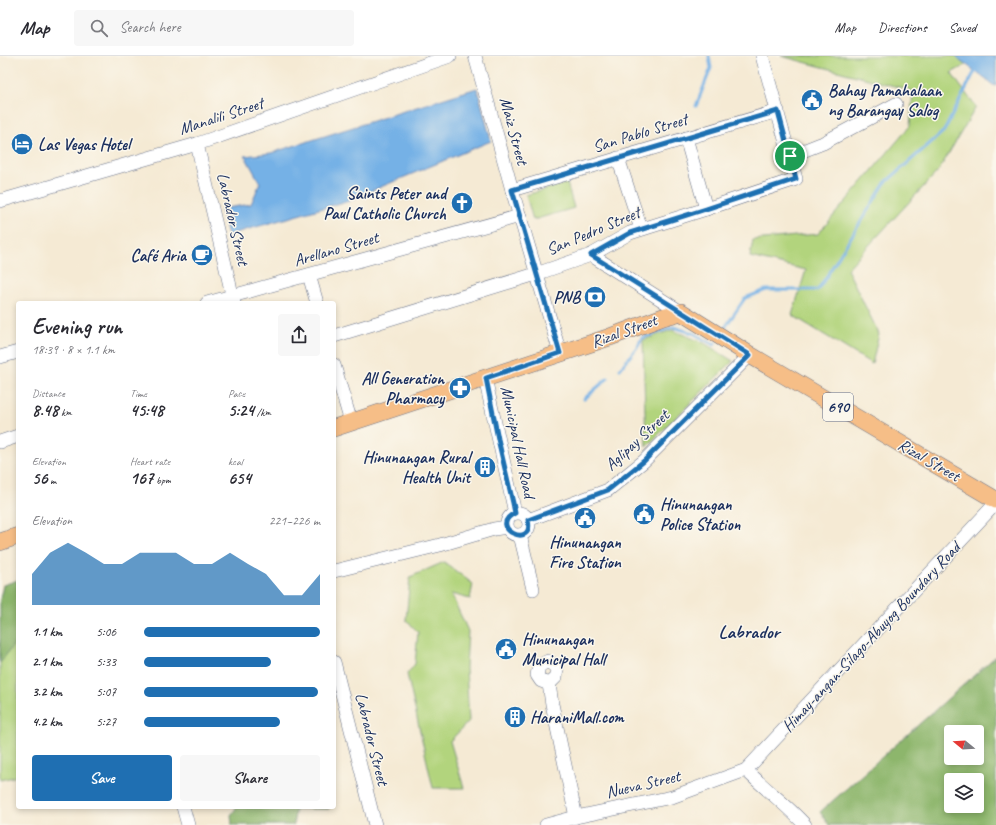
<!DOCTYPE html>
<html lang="en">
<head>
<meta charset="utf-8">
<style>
	:root { --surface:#fff; --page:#f7f7f7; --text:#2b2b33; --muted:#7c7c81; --line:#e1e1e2; --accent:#1f6fb2 }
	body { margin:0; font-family:Caveat,sans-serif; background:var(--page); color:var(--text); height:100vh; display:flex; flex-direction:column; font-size:15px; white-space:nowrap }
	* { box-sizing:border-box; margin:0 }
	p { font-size:13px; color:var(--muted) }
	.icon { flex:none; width:22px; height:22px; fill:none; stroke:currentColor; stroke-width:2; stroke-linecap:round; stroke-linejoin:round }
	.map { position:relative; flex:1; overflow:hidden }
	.panel { position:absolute; left:16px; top:245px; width:320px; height:508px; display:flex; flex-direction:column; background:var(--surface); border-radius:4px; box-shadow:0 2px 6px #0003 }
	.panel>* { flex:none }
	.needle { width:26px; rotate:288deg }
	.fabs { position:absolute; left:944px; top:669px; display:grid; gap:8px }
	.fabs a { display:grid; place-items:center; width:40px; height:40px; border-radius:4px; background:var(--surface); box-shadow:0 2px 6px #0003; font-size:20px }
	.pin { position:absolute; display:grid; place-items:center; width:34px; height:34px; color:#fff; margin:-17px; border:2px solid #fff; border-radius:50%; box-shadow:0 1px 4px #0007 }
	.round { display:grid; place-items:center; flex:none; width:42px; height:42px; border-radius:4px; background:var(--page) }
	.overview { display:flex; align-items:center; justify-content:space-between; height:68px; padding:0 16px }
	h1 { font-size:22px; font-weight:700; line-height:30px }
	.figures { display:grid; grid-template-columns:repeat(3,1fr); gap:6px; height:68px; padding:4px 16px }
	.figures div { display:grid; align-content:center }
	.figures b { font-size:17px; font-weight:700 }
	.figures small { font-size:11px; font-weight:400 }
	.figures p { font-size:11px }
	.chart { height:112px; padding:8px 16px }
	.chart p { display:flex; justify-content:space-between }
	.chart svg { width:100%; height:72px; margin-top:4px; fill:var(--accent); opacity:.7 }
	.button { display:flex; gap:8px; margin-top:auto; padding:8px 16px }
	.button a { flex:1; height:46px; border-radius:4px; background:var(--accent); color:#fff; font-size:16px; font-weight:700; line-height:46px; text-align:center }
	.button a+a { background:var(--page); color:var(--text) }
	ul { padding:0 16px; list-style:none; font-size:13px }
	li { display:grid; grid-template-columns:64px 48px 1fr; align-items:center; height:30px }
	li i { height:10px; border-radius:5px; background:var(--accent) }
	header { display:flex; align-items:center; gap:24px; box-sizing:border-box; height:56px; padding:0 20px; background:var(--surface); border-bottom:1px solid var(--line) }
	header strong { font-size:19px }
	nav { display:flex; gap:22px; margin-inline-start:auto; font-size:14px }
	.search { width:280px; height:36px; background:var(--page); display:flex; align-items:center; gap:10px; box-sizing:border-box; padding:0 14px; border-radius:4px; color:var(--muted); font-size:15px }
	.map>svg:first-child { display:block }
	.green { fill:#b2d47d; stroke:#66826e }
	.forest { fill:#8db66c; stroke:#547265; fill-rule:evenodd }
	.water { fill:#75b1e6; stroke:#4870a2 }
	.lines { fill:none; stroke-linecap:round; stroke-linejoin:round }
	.stream { stroke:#75b1e6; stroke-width:3 }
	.minor-casing { stroke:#677087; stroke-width:14 }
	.major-casing { stroke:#677087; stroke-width:18 }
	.minor { stroke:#fff; stroke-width:13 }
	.major { stroke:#f6be87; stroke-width:17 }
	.route-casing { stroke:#fff; stroke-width:8 }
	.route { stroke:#1f6fb2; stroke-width:5 }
	.labels { text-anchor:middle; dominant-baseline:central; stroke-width:3; stroke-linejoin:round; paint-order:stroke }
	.shield { fill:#fbf7ec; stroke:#5e6b89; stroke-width:1 }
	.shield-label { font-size:16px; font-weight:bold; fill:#1b2f5e }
	.poi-label { font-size:17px; font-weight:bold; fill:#1b2f5e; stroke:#fbf7ec; text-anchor:start }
	.street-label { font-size:17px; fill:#1b2f5e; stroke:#fbf7ec }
	.quarter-label { font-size:19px; font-weight:bold; fill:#1b2f5e; stroke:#fbf7ec }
</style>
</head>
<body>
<header>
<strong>Map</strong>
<div class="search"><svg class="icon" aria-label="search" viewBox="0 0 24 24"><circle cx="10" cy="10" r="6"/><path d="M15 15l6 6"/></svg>Search here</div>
<nav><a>Map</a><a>Directions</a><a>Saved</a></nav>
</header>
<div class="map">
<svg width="996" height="769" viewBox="0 0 996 769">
	<rect width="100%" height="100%" fill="#fbf7ec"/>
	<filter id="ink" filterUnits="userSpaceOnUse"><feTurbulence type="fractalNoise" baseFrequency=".025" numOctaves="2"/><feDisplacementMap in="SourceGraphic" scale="8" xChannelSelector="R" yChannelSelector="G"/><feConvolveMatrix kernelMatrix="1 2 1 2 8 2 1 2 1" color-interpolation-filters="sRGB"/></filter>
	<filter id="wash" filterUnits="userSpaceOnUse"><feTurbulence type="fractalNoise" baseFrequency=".012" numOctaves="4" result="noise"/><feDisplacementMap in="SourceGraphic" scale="16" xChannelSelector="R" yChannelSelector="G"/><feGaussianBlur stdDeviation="0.9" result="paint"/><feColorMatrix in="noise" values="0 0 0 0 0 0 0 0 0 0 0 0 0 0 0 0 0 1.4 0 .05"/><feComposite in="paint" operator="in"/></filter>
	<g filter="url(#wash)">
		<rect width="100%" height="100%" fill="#f5ead4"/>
		<!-- green -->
		<g class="green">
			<polygon points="781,0 955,0 966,9 951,17 976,51 939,114 847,213 879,278 872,308 792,259 806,214 750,201 753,184 818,178 910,70 913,35"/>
			<polygon points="567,127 574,152 533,164 526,139"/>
			<polygon points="672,274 704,287 733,305 646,391 643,284"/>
			<polygon points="444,506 473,528 470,543 451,538 468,575 466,612 469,665 450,685 464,732 433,732 407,618 415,608 418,576 406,564 410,521"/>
			<polygon points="18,574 18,720 0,724 0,583"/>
		</g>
		<!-- forest -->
		<g class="forest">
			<polygon points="18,524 18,583 0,607 0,544 3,529"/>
			<path d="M 996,600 L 996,769 L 829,769 L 820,756 ZM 951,676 L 977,676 L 977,702 L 951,702 ZM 951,724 L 977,724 L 977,750 L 951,750 Z"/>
			<polygon points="237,751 328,751 329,753 295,753 294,769 232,769 231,759"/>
		</g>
		<!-- water -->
		<g class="water">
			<polygon points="955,0 996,0 996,30 993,29"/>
			<polygon points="477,32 491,85 347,145 228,179 221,153 251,148 260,127 245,100 271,97"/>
		</g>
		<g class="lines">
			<!-- stream -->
			<g class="stream">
				<polyline points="696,50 711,12 709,0"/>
				<polyline points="724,273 745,242 766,234 818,234 885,127 944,75 976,13"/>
				<polyline points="620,313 637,291 642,282 673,271 693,277 714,289 715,287"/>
				<polyline points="584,343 608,322"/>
			</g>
		</g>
	</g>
	<g filter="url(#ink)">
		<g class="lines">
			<!-- minor casing -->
			<g class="minor-casing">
				<g id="minor">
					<polyline points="475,0 512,134 560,297"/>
					<polyline points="686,82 706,153"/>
					<polyline points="197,88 234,247"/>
					<polyline points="790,100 823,87 896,48"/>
					<polyline points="618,102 641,173"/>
					<polyline points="512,134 778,55"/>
					<polyline points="0,145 197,88 450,0"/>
					<polyline points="591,199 681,256"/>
					<polyline points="309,219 317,247"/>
					<polyline points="207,247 520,160"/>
					<polyline points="334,280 536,218 591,199 630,177 706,153 796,123 762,0"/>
					<polyline points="0,301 18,296"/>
					<polyline points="334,309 351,366"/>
					<polyline points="485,322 515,457"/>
					<polyline points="0,386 18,380"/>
					<circle cx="518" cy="468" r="11"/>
					<polyline points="528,464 608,434 644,405 750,299"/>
					<polyline points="520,479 533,533"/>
					<polyline points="334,515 440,489 494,473 507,471"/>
					<polygon points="548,605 557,612 556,621 549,628 541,625 537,619 539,610"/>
					<polyline points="334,606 375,769"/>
					<polyline points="549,628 552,648 576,761"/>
					<path d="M 746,714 C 765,733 787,749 805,769"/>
					<polyline points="183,751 188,769"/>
					<polyline points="546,769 576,761 672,741 746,714 996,447"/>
				</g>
			</g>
			<!-- major casing -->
			<g class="major-casing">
				<g id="major">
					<polyline points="334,372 610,281 663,261 681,256 750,299 996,444"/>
					<polyline points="0,486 18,480"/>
				</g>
			</g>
			<!-- minor -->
			<use href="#minor" class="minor"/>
			<!-- major -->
			<use href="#major" class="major"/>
		</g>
	</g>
	<g class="lines" filter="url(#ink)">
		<!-- route casing -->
		<g class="route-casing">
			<path id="route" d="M 778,55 L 796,123 L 706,153 L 630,177 L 591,199 L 750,299 L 644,405 L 608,434 L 528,464 C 535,495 486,471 515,457 L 513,447 L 498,383 L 486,322 L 560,297 L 512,134 Z"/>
		</g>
		<!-- route -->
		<use href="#route" class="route"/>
	</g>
	<!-- icons -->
	<defs>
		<g id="civic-disc" transform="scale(1.15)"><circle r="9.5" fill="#1f6fb2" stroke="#fbf7ec"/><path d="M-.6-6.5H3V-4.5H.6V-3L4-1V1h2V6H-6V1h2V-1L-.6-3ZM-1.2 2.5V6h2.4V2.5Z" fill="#fff"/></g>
		<g id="hotel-disc" transform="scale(1.15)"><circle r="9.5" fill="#1f6fb2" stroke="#fbf7ec"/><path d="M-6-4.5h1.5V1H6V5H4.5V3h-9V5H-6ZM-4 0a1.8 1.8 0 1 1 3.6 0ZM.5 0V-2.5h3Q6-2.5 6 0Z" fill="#fff"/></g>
		<g id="church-disc" transform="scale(1.15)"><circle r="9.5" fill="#1f6fb2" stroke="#fbf7ec"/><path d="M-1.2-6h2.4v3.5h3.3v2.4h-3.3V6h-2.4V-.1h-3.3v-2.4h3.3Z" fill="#fff"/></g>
		<g id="cafe-disc" transform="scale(1.15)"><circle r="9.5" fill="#1f6fb2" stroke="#fbf7ec"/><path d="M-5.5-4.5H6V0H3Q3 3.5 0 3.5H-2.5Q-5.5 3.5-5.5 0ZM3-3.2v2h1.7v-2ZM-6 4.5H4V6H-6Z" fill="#fff"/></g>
		<g id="bank-disc" transform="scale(1.15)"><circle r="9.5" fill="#1f6fb2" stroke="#fbf7ec"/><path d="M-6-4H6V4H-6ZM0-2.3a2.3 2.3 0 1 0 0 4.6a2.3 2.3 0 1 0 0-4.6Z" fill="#fff"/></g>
		<g id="pharmacy-disc" transform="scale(1.15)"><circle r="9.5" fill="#1f6fb2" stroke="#fbf7ec"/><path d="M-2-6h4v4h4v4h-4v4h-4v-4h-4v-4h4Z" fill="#fff"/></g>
		<g id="building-disc" transform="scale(1.15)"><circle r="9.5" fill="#1f6fb2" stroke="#fbf7ec"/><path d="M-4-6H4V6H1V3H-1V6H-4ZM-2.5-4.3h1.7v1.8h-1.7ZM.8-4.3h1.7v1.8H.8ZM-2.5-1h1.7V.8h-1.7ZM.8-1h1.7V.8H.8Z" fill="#fff"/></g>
	</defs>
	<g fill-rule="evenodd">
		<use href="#civic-disc" x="812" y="44"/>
		<use href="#hotel-disc" x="22" y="88"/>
		<use href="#church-disc" x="462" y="147"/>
		<use href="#cafe-disc" x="202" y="199"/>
		<use href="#bank-disc" x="595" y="241"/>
		<use href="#pharmacy-disc" x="460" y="332"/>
		<use href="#building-disc" x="485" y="411"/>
		<use href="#civic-disc" x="644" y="458"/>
		<use href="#civic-disc" x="585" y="462"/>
		<use href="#civic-disc" x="506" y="593"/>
		<use href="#building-disc" x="515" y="661"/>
	</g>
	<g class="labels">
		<!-- shield labels -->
		<rect class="shield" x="823" y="337" width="30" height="28" rx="3"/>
		<g class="shield-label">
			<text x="838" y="351">690</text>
		</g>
		<!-- poi labels -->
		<g class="poi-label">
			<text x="828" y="34">Bahay Pamahalaan<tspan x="828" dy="20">ng Barangay Salog</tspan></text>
			<text x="38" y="88">Las Vegas Hotel</text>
			<text x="446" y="137" text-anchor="end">Saints Peter and<tspan x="446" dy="20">Paul Catholic Church</tspan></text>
			<text x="186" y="199" text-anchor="end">Café Aria</text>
			<text x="580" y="241" text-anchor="end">PNB</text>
			<text x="444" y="322" text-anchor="end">All Generation<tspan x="444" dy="20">Pharmacy</tspan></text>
			<text x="470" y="401" text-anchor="end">Hinunangan Rural<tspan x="470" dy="20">Health Unit</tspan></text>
			<text x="660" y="448">Hinunangan<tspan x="660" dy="20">Police Station</tspan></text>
			<text x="585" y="486" text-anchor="middle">Hinunangan<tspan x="585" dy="20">Fire Station</tspan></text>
			<text x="522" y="583">Hinunangan<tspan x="522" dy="20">Municipal Hall</tspan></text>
			<text x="530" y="661">HaraniMall.com</text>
		</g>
		<!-- street labels -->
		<g class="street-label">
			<text transform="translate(221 60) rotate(-18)">Manalili Street</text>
			<text transform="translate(514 75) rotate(75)">Maiz Street</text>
			<text transform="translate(640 77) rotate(-17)">San Pablo Street</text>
			<text transform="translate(233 163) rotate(77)">Labrador Street</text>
			<text transform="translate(593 175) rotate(-23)">San Pedro Street</text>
			<text transform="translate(336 193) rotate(-16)">Arellano Street</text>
			<text transform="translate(624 275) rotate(-20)">Rizal Street</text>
			<text transform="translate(637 384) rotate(-43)">Aglipay Street</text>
			<text transform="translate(518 386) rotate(78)">Municipal Hall Road</text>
			<text transform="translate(929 404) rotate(30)">Rizal Street</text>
			<text transform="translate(871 581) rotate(-47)">Himay-angan-Silago-Abuyog Boundary Road</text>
			<text transform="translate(372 683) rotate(76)">Labrador Street</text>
			<text transform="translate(643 728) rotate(-13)">Nueva Street</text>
		</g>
		<!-- quarter labels -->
		<g class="quarter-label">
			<text x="749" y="576">Labrador</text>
		</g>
	</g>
</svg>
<div class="fabs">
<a><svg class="needle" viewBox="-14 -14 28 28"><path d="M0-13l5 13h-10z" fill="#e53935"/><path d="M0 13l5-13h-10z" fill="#7c7c81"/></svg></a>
<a><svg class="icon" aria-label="layers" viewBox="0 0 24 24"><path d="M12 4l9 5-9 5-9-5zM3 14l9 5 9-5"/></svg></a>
</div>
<div class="pin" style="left:790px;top:100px;background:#1e9e55"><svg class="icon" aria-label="arrive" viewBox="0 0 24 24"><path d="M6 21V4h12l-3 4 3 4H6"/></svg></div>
<section class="panel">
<div class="overview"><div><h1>Evening run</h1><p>18:39 · 8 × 1.1 km</p></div><a class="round"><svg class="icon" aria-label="share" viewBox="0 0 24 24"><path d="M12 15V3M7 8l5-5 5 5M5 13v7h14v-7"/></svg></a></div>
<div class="figures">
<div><p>Distance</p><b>8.48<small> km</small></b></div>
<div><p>Time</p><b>45:48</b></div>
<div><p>Pace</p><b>5:24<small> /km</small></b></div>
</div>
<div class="figures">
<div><p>Elevation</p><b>56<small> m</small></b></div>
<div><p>Heart rate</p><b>167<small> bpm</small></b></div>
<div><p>kcal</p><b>654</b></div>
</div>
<div class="chart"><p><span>Elevation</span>221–226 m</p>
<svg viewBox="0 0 160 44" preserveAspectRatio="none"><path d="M0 44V25L10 12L20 6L30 12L40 19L50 19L60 12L70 12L80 12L90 19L100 19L110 12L120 19L130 25L140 38L150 38L160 25V44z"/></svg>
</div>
<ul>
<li><b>1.1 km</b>5:06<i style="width:100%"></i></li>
<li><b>2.1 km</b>5:33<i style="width:72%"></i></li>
<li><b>3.2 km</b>5:07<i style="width:99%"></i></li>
<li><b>4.2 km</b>5:27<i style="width:77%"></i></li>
</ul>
<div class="button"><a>Save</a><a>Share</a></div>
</section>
</div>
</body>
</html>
